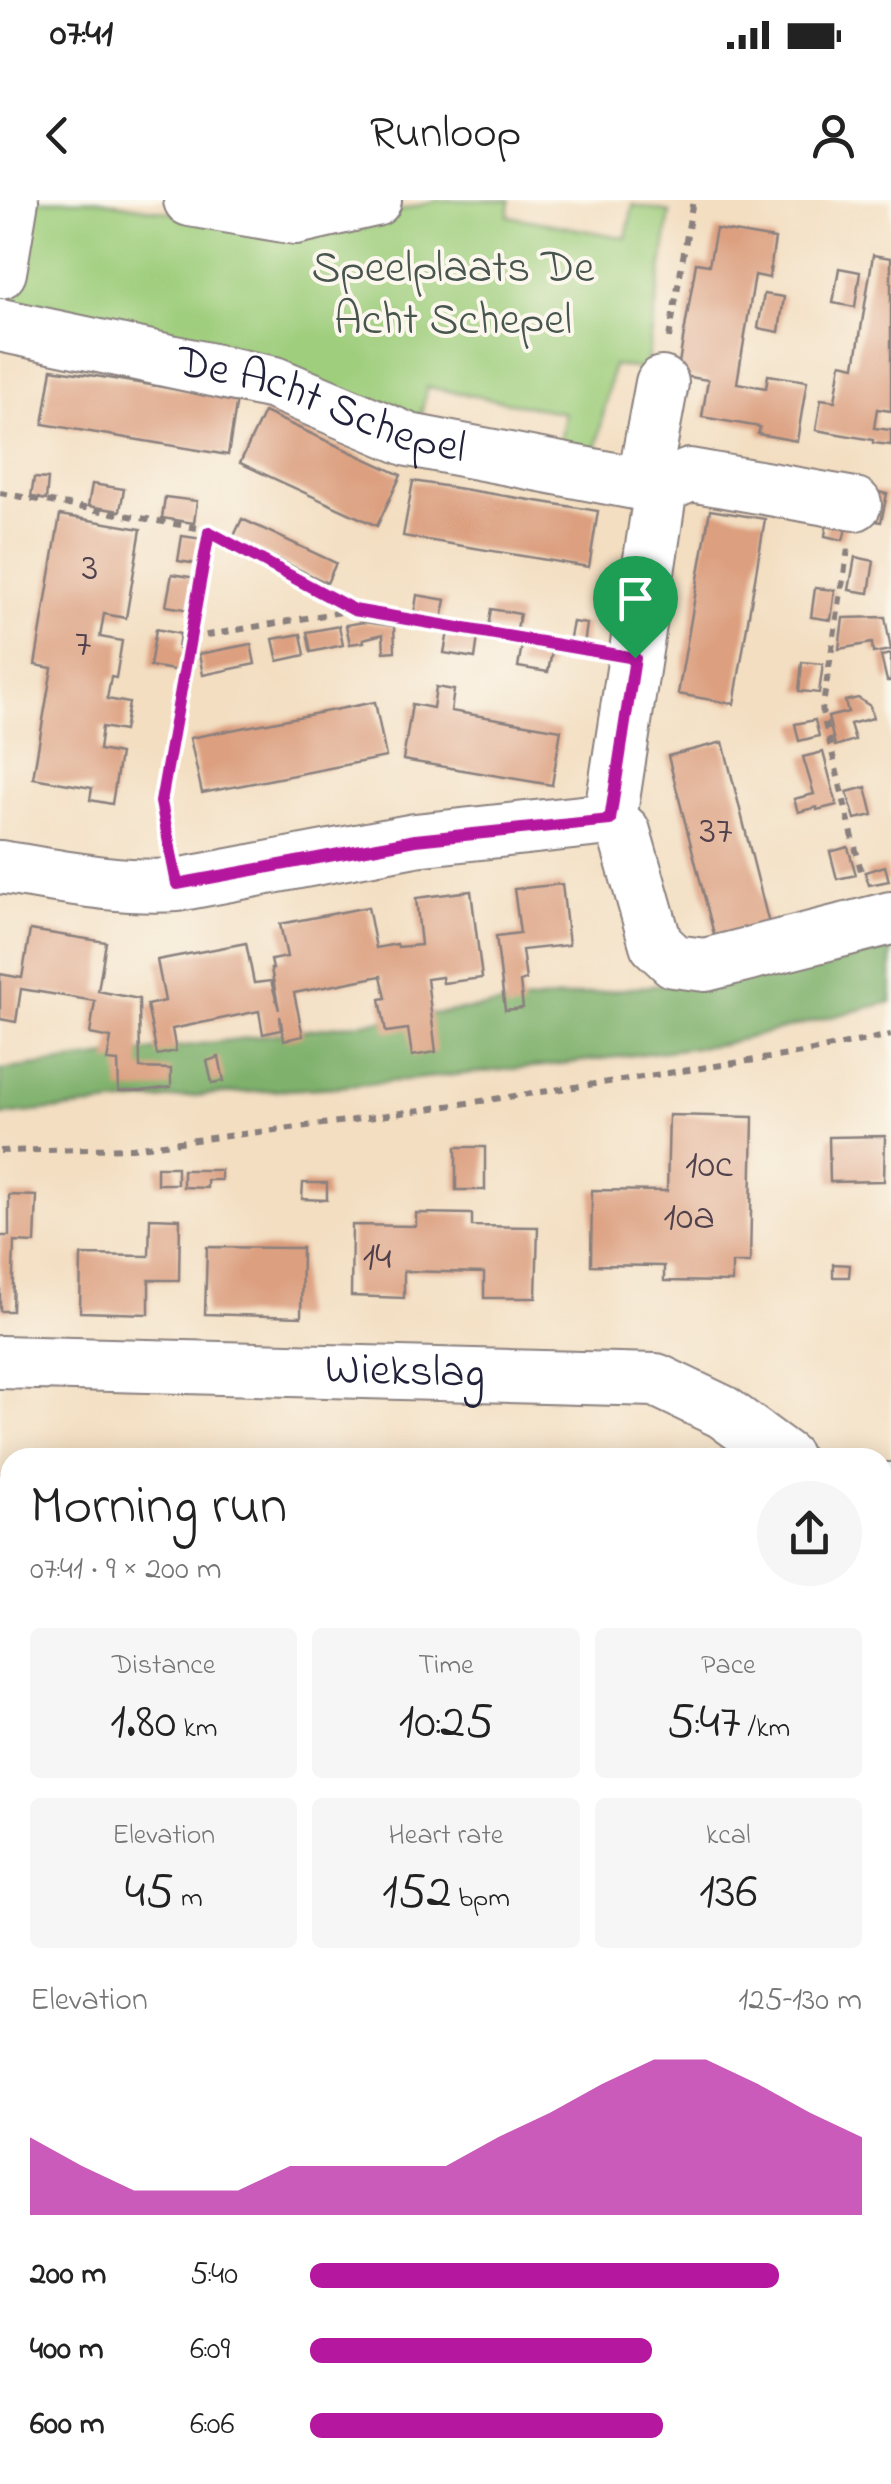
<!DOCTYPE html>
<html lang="en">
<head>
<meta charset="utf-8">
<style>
	:root { --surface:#fff; --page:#f6f6f6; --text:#222; --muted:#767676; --accent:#b5179e }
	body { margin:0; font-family:"Indie Flower",sans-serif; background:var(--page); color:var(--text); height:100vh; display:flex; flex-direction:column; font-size:38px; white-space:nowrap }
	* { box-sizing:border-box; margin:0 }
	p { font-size:32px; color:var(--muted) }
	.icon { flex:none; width:55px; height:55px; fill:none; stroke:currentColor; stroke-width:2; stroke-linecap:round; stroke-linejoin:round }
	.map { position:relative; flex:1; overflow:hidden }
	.sheet { position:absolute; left:0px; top:1248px; width:892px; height:1038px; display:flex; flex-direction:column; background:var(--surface); border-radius:30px 30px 0 0; box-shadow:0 5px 25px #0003 }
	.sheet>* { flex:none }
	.pin { position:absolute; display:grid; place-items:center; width:85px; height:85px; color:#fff; margin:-102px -42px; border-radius:50% 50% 50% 0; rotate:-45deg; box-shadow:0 0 10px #0007 }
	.pin .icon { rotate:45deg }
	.round { display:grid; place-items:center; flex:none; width:105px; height:105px; border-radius:52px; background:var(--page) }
	.head { display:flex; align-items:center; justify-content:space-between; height:170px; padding:0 30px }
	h1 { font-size:55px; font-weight:600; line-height:75px }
	.figures { display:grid; grid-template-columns:repeat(3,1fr); gap:15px; height:170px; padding:10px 30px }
	.figures div { display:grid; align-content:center; border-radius:10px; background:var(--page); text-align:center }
	.figures b { font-size:50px; font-weight:600 }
	.figures small { font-size:28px; font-weight:400 }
	.figures p { font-size:28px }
	.chart { height:280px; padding:20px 30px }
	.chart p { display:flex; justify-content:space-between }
	.chart svg { width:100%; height:180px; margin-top:10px; fill:var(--accent); opacity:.7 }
	ul { padding:0 30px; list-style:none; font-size:32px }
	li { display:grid; grid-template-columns:160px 120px 1fr; align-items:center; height:75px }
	li i { height:25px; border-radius:12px; background:var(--accent) }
	.status { display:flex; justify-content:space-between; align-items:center; height:70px; padding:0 50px; background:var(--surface); direction:ltr }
	.status svg { height:28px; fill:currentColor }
	header { display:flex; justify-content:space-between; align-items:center; height:130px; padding:0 30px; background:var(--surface); font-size:45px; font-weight:600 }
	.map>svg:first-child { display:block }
	.green { fill:#9fce7d; stroke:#60785c; stroke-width:2.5 }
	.forest { fill:#7fb16c; stroke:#506a54; stroke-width:2.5 }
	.building { fill:#dc9f7f }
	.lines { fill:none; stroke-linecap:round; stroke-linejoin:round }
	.street-casing { stroke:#8a807e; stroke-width:56 }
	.secondary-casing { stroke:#8a807e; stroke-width:59 }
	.path { stroke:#8a807e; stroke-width:6; stroke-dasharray:8 8; stroke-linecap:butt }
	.street { stroke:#fff; stroke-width:52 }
	.secondary { stroke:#f9e7c3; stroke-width:55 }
	.route-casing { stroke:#fff; stroke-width:20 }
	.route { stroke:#b5179e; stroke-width:12 }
	.labels { text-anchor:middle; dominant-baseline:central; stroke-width:8; stroke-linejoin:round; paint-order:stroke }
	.number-label { font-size:40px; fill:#50414c }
	.park-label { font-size:45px; fill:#48564f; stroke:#fbf7ec }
	.street-label { font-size:45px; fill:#22223b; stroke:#fbf7ec }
</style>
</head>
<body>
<div class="status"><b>07:41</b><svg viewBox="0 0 49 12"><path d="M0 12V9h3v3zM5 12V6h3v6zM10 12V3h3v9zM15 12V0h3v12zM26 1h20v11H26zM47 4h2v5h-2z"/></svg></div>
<header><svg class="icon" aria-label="back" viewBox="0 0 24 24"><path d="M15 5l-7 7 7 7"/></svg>Runloop<svg class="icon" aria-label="person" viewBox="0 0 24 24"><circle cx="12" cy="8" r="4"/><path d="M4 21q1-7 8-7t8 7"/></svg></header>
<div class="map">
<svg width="891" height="2284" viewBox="0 0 891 2284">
	<rect width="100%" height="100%" fill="#fbf7ec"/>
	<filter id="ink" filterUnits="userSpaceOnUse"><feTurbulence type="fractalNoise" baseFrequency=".01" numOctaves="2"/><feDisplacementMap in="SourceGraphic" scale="20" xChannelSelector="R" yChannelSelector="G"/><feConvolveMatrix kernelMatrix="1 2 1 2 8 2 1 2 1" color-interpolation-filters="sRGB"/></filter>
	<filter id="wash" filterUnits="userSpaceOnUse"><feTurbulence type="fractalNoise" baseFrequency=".0048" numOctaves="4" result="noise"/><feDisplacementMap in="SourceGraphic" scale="40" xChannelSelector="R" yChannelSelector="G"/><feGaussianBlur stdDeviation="2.25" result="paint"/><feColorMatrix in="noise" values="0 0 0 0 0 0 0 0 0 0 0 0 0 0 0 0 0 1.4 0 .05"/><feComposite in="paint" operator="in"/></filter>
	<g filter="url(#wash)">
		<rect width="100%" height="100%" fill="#f3dec1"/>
		<!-- green -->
		<g class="green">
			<polygon points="31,0 98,0 291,33 371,19 438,0 510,0 508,16 626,38 633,5 670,12 646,170 613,165 594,261 558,255 565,213 427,187 418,229 13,113"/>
			<polygon points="883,2119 891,2120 891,2257 883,2257"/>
			<rect x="415" y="2275" width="103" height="9"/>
		</g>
		<!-- forest -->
		<g class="forest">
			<polygon points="891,729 891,802 723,844 552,865 338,887 215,894 0,915 0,870 640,787 736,777"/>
			<polygon points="10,1448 10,1506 0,1507 0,1449"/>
		</g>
		<g id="blocks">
			<!-- building -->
			<g class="building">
				<polygon points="716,29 775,39 769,78 755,75 737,183 766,188 768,175 807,181 797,241 758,234 760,227 702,217 708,180 677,175 696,63 709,65"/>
				<polygon points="873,55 891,58 891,211 877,209 874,228 891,230 891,245 873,243 873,240 816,230 821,199 835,201 841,163 855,166"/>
				<polygon points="839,68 860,72 855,107 833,103"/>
				<polygon points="764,94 784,97 779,132 758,128"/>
				<polygon points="52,169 237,199 228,255 43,224"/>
				<polygon points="264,212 401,275 377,326 240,263"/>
				<polygon points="34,278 48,279 46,300 31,297"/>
				<polygon points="413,281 598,311 589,367 403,336"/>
				<polygon points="92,284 124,289 120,311 88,306"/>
				<polygon points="865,289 887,294 881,322 861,318"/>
				<polygon points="165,297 197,301 194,323 162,318"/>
				<polygon points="710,310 765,319 734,504 678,494"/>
				<polygon points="60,315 141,329 126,418 104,414 100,437 122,441 116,478 111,477 107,499 129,503 124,531 102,527 99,550 120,554 112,604 90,600 92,588 33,578 52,468 35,465"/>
				<polygon points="242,319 336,363 327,383 233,338"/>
				<polygon points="827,322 847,325 843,340 825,336"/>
				<polygon points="182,336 203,339 198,364 178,361"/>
				<polygon points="855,357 874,361 869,393 849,390"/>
				<polygon points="172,374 196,378 191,410 166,406"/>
				<polygon points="815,388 835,390 831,420 811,417"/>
				<polygon points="417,395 446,400 442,419 414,414"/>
				<polygon points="491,409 520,414 516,433 488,428"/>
				<polygon points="885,417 891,450 873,453 872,443 839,449 843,418"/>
				<polygon points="364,422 394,426 395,451 384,452 383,434 363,439 364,442 350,444 346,425"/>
				<polygon points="573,422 587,424 584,445 569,442"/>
				<polygon points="339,426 343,445 311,452 307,432"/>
				<polygon points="156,429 180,434 178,449 184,451 180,471 150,466"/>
				<polygon points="448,432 478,437 475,458 444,453"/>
				<polygon points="301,434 305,455 278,461 273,439"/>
				<polygon points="251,444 255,464 203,475 199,454"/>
				<polygon points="522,445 552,451 548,472 518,467"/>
				<polygon points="891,454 891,481 887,481 881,456"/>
				<polygon points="802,462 823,464 819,493 799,491"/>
				<polygon points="436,487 454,490 451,511 561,530 552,585 403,560 412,504 433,508"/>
				<polygon points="858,498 870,506 873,518 850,524 855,540 835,546 828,517 848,512 845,501"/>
				<polygon points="375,502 386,557 202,593 190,538"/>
				<polygon points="815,520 819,536 799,541 795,524"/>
				<polygon points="723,542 769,724 715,738 668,556"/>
				<polygon points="823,552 837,605 817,610 817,607 798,612 794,599 814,594 803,557"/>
				<polygon points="866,587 873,615 855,619 847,592"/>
				<polygon points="848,647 856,675 837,679 830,652"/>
				<polygon points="885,666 889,681 869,685 865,672"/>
				<polygon points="562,684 569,745 522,750 526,780 520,782 523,808 505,810 496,736 520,733 514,689"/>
				<polygon points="471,691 482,778 443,783 442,777 427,779 436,852 412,856 408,829 386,832 380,799 386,798 381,776 294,793 303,836 284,840 280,816 281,830 263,834 259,811 172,829 176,851 157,855 147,805 165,801 157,760 246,743 254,783 271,781 279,810 271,769 273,769 271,760 287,757 280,724 368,707 376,748 397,744 398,747 421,745 416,698"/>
				<polygon points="30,730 106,742 98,791 139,799 140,868 171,869 171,887 141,891 119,891 118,862 107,861 111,838 90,834 95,801 21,789 16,822 0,819 0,774 22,778"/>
				<polygon points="219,857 224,881 212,883 207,861"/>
				<polygon points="669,915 753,917 750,1063 732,1063 732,1082 664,1081 664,1066 591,1065 592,990 667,991"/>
				<polygon points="885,936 884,981 830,982 829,937"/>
				<rect x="456" y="947" width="29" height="43"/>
				<rect x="157" y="967" width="20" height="17"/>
				<polygon points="183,970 221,970 221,980 207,980 207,988 183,987"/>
				<polygon points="303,983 327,983 327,1000 302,999"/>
				<polygon points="9,995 37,996 35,1043 14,1042 12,1111 0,1111 0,1036 9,1036"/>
				<polygon points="416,1013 472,1014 472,1026 538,1027 536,1098 484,1098 484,1073 404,1071 404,1098 351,1096 352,1025 416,1026"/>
				<polygon points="150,1018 180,1019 179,1080 149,1080 149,1114 80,1112 81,1055 149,1056"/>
				<polygon points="207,1047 302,1048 301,1117 205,1114"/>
				<polygon points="833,1064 850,1065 849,1077 833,1077"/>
				<polygon points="0,1274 5,1275 3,1343 0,1343"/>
				<polygon points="887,1344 891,1344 891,1409 882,1409 882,1378 887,1378"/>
				<rect x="0" y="1411" width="10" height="34"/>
				<polygon points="882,1675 891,1675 891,1709 882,1708"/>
				<polygon points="1,1714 10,1714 10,1751 2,1751"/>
				<rect x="882" y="1738" width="9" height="91"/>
				<polygon points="882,1844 891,1845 891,1864 882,1863"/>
				<rect x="882" y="1912" width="9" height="64"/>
				<rect x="24" y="2275" width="60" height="9"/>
				<rect x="249" y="2275" width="66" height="9"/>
				<polygon points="555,2275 621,2275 620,2284 555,2284"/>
				<rect x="767" y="2275" width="65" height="9"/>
				<rect x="701" y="2278" width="19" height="6"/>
				<rect x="670" y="2279" width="21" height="5"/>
			</g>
		</g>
	</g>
	<g filter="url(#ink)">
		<use href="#blocks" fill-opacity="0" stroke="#8a807e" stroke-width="2.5"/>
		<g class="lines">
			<!-- street casing -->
			<g class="street-casing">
				<g id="street">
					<polyline points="190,0 296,18 375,0"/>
					<polyline points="0,72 12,0"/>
					<path id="s1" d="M 0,125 L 274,183 L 409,240 L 661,288"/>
					<polyline points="643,285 662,183"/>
					<polyline points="610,619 661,288 690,275 855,304"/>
					<path d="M 0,667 C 58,676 117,689 177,685 L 415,640 L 610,619 L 624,632 L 656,744 L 674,761 L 705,765 L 891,718"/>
					<path id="s2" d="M 0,1162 L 656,1180 L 723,1212 L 786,1258"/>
					<polyline points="882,1289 891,1289"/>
					<polyline points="0,1803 10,1803"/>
					<polyline points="882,2053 891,2053"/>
					<polyline points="393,2284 393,2275"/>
				</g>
			</g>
			<!-- secondary casing -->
			<g class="secondary-casing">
				<g id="secondary">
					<polyline points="882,1526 891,1525"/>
					<polyline points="0,1583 10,1581"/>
				</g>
			</g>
			<!-- path -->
			<g class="path">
				<polyline points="669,138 693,0"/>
				<polyline points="0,293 203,329 354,410 590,451"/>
				<polyline points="848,349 822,511 862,675"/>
				<polyline points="190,438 353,410"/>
				<polyline points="168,636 161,602 209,332"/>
				<polyline points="0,951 132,948 347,921 802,853 891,835"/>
				<polyline points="882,1834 891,1834"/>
				<polyline points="882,2260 891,2260"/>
				<polyline points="174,2284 174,2275"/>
				<polyline points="523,2284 523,2275"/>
				<polyline points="696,2284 696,2275"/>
				<polyline points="860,2284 860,2275"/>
			</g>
			<!-- street -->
			<use href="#street" class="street"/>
			<!-- secondary -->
			<use href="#secondary" class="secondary"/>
		</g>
	</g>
	<g class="lines" filter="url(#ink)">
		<!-- route casing -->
		<g class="route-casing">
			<polygon id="route" points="209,332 354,410 635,458 610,620 415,640 177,684 161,602"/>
		</g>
		<!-- route -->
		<use href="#route" class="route"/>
	</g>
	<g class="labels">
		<!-- number labels -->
		<g class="number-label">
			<text x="90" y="369">3</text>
			<text x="83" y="445">7</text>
			<text x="716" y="632">37</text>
			<text x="709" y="966">10c</text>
			<text x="689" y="1018">10a</text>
			<text x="377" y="1058">14</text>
		</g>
		<!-- park labels -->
		<g class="park-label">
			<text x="453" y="70">Speelplaats De<tspan x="453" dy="52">Acht Schepel</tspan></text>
		</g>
		<!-- street labels -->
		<g class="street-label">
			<text stroke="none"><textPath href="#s1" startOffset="332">De Acht Schepel</textPath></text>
			<text stroke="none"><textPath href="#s2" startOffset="405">Wiekslag</textPath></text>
		</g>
	</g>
</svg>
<div class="pin" style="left:635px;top:458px;background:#1e9e55"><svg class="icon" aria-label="arrive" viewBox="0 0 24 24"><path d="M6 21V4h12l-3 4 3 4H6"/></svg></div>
<section class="sheet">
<div class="head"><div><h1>Morning run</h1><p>07:41 · 9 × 200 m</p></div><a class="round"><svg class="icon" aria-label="share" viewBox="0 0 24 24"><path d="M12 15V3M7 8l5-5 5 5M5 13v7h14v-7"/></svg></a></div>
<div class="figures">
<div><p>Distance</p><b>1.80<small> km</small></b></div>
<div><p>Time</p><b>10:25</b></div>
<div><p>Pace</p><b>5:47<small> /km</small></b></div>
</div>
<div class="figures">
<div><p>Elevation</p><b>45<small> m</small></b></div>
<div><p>Heart rate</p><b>152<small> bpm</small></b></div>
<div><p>kcal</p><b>136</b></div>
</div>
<div class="chart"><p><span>Elevation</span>125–130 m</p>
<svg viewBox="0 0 160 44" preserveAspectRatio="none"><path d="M0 44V25L10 32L20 38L30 38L40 38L50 32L60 32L70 32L80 32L90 25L100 19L110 12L120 6L130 6L140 12L150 19L160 25V44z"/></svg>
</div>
<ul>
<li><b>200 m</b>5:40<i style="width:85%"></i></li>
<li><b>400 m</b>6:09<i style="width:62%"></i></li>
<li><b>600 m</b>6:06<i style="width:64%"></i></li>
</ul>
</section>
</div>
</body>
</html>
